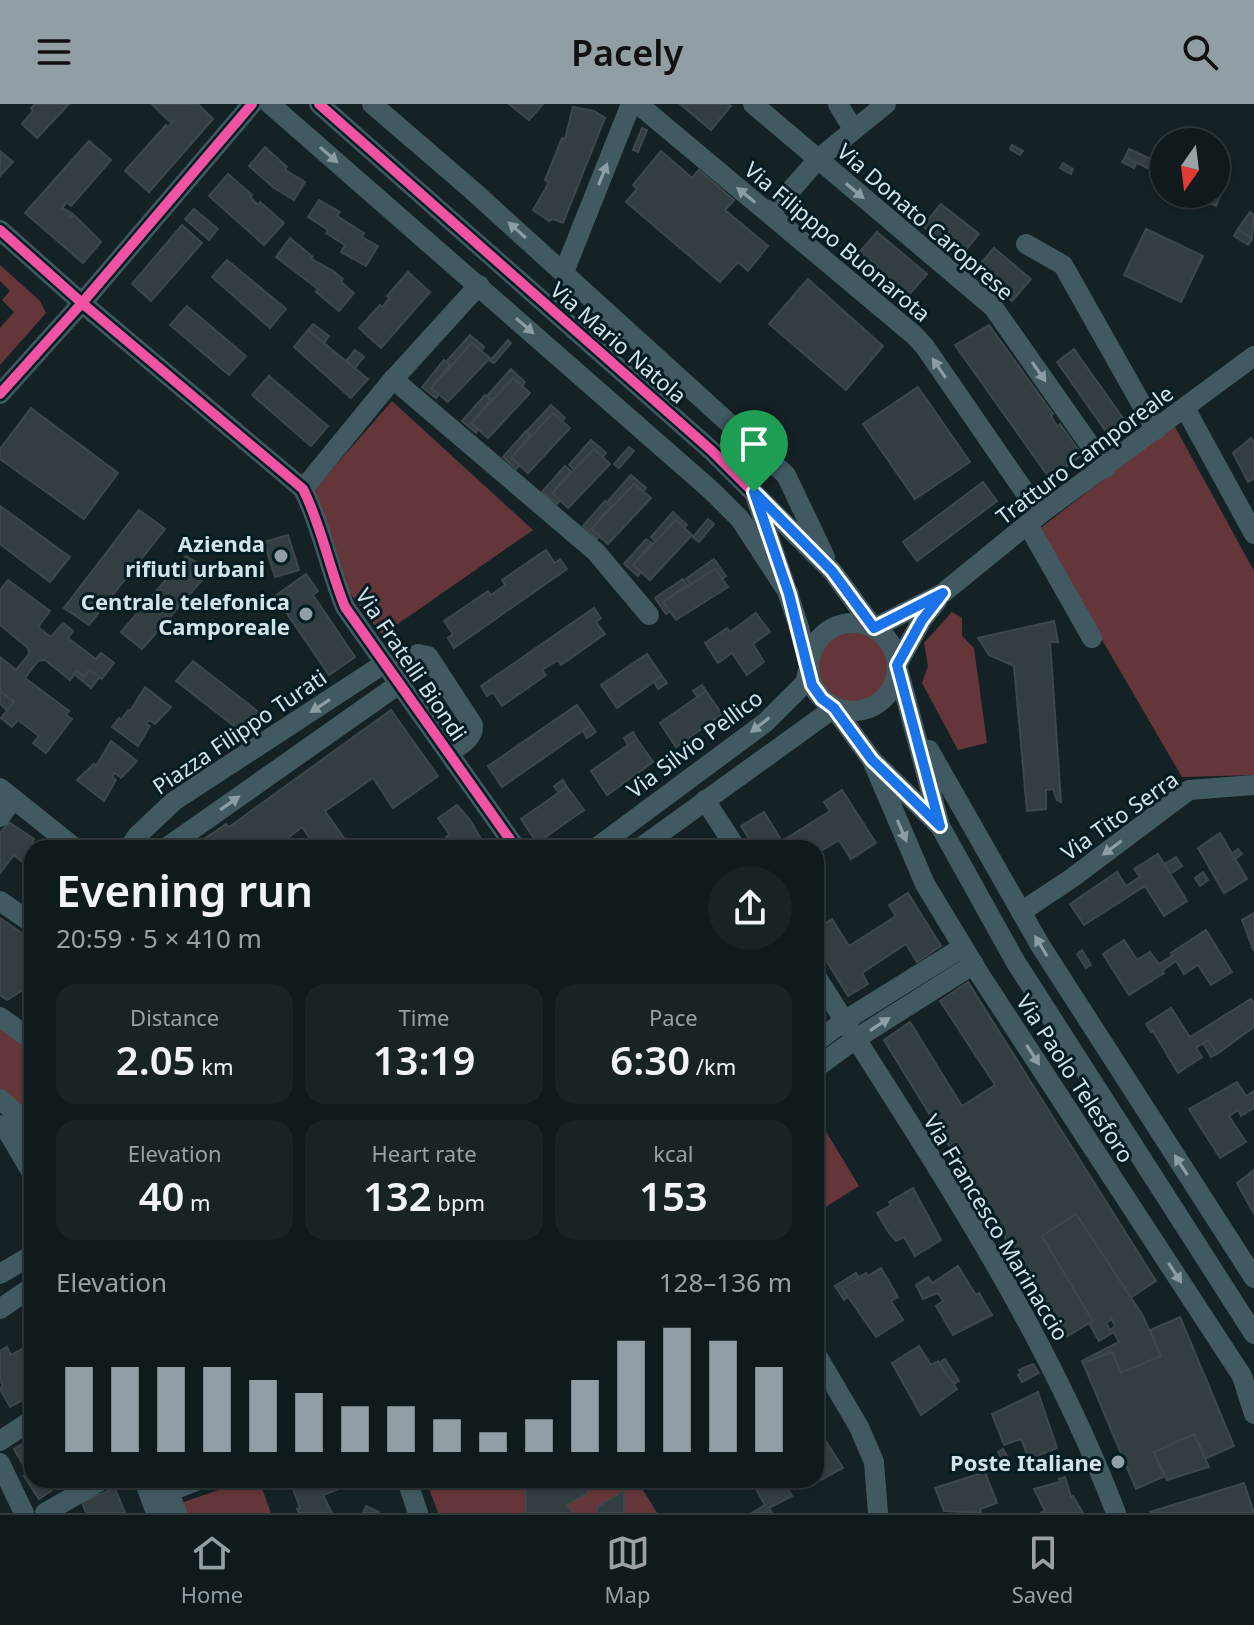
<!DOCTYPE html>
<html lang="en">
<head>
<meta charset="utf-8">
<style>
	:root { --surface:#0f1a1c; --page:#182325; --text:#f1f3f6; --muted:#9ba1a3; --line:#2f383b; --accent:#919fa4 }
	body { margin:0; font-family:"Noto Sans",sans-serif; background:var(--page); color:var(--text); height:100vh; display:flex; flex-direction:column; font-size:30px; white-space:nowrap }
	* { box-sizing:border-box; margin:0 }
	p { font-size:26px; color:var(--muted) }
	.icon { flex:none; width:44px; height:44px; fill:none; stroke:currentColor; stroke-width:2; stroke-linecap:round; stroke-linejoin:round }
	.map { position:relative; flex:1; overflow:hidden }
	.drawer { position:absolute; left:24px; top:736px; width:800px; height:648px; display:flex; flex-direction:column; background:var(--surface); border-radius:24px; box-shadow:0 2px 6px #0004,0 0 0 2px var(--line) }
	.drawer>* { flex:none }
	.needle { width:52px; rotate:194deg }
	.controls { position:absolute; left:1150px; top:24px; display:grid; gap:16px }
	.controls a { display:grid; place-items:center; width:80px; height:80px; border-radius:50%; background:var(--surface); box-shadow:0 2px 6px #0004,0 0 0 2px var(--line); font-size:40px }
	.pin { position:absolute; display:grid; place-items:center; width:68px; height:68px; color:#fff; margin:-82px -34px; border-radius:50% 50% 50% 0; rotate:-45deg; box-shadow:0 0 8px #0007 }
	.pin .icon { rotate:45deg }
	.round { display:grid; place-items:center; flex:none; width:84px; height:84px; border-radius:42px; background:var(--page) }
	.overview { display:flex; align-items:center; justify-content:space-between; height:136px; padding:0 32px }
	h1 { font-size:44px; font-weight:600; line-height:60px }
	.figures { display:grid; grid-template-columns:repeat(3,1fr); gap:12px; height:136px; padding:8px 32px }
	.figures div { display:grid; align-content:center; border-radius:20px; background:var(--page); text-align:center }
	.figures b { font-size:40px; font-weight:600 }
	.figures small { font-size:22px; font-weight:400 }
	.figures p { font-size:22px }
	.chart { height:224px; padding:16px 32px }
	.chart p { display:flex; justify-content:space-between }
	.chart svg { width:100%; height:144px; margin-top:8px; stroke:var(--accent); stroke-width:6 }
	header { display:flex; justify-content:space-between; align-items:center; height:104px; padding:0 32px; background:var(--accent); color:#111; font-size:36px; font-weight:600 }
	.menu { display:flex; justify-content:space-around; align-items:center; height:112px; border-top:2px solid var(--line); background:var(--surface); font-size:22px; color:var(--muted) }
	.menu a { display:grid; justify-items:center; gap:4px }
	.menu .active { color:var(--accent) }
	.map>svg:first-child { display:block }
	.green { fill:#643639 }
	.building { fill:#333e42; stroke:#3c484b; stroke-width:2; fill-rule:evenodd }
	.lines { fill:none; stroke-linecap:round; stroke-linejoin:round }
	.minor { stroke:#415a61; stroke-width:20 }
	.cycleway-casing { stroke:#031d24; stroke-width:15 }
	.cycleway { stroke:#f153a3; stroke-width:10 }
	.oneway { fill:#8a9ea4 }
	.route-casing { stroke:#fff; stroke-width:16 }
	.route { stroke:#1a73e8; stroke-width:10 }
	.poi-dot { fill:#919fa4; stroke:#031d24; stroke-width:3 }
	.labels { text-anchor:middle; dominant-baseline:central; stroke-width:6; stroke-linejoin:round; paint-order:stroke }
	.street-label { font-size:22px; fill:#d4e3e8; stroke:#031d24 }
	.poi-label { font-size:22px; font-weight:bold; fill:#d4e3e8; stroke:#031d24; text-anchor:end }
</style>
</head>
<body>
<header><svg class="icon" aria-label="menu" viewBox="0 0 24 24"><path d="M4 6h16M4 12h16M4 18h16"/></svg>Pacely<svg class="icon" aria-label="search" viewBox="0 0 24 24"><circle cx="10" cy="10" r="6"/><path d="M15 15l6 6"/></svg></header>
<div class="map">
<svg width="1254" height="1409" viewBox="0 0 1254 1409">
	<rect width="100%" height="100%" fill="#142226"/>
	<!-- green -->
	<g class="green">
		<polygon points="0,161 40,197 46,209 0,261 0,224 14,208 2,196 10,187 0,177"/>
		<polygon points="392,297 533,426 382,531 347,485 313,387"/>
		<polygon points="1174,321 1254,467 1254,671 1182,673 1038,426"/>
		<polygon points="952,508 962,514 962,532 974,544 987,639 958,646 922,579 928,562 924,539"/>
		<circle cx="855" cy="561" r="37"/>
		<polygon points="0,919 32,940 32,1020 0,986"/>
		<polygon points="816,1011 859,1082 816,1109"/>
		<polygon points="247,1376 259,1376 271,1409 185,1409 181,1399"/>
		<polygon points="426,1376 637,1376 657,1409 438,1409"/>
	</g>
	<!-- building -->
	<g class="building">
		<polygon points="35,0 69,0 37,34 22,20 33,7 31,4"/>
		<polygon points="152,0 198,0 213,15 149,88 125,67 166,21 168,23 173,17 169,17"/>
		<polygon points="509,0 543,0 529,16"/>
		<polygon points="680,0 728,0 731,2 711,26"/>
		<polygon points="573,3 594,7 605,14 563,119 553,115 549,117 533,106 546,84 548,78 545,76 562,34 565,35"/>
		<polygon points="642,24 647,26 638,48 633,46"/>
		<polygon points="89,37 111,56 71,102 67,98 62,104 73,110 71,112 75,112 101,138 83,159 25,109"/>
		<polygon points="1012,41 1023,47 1020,51 1010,45"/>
		<polygon points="265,43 287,63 285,66 305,78 294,96 274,84 249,62"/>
		<polygon points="1129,45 1151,55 1147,64 1125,53"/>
		<polygon points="0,47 13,58 0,72"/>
		<polygon points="661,47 692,74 699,66 734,96 725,106 768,142 748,167 738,158 720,178 626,98 637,85 633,81"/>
		<polygon points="1125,53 1136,59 1134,64 1122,58"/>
		<polygon points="1063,59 1073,65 1071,70 1060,64"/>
		<polygon points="228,70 252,91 250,93 258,101 260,98 284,119 264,141 209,92"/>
		<polygon points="1216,74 1226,78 1216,102 1205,97 1208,90 1216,90"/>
		<polygon points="1196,90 1208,90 1203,100 1194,96"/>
		<polygon points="319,96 340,108 337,112 364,129 362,133 378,142 366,162 341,148 345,141 326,129 328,126 308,113"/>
		<polygon points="941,100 979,130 960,153 923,122"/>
		<polygon points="194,105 218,125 209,136 185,115"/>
		<polygon points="1250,108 1254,111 1252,135 1238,125"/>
		<polygon points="182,121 202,139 151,197 132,180"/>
		<polygon points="1146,125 1203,152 1181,198 1124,171"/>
		<polygon points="1238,125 1252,135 1248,141 1234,132"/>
		<polygon points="877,128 927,170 906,194 857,151"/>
		<polygon points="290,134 313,153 311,155 333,167 343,175 341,178 354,189 339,207 316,188 318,185 276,153"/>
		<polygon points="994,144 1031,175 1012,197 975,166"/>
		<polygon points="227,156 286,205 270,224 212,173"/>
		<polygon points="408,168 430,188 381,244 359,224 380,201 382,203 390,194 387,192"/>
		<polygon points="808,175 883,242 846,286 769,220"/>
		<polygon points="187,202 246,252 229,271 170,221"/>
		<polygon points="313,220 329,232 324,239 308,226"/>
		<polygon points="989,221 1053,310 1051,312 1057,322 1060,320 1082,351 1050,375 955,241"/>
		<polygon points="308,226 368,275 351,294 294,243"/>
		<polygon points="470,231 484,243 481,247 472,239 452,263 446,258"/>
		<polygon points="508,236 511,239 494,259 490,257"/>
		<polygon points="472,239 490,254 448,298 431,284"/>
		<polygon points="1074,245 1125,317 1107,329 1057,258"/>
		<polygon points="355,246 364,253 355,264 346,257"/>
		<polygon points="444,256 450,261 431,284 439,290 436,294 422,283"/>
		<polygon points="511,265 525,278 522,282 513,274 493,297 487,292"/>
		<polygon points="269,272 328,322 311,342 252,291"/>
		<polygon points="513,274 530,289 488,334 471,319"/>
		<polygon points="918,283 970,358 915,395 863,320"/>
		<polygon points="485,291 491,296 471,319 478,325 476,329 462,317"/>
		<polygon points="551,301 565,314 562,317 553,309 533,333 527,327"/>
		<polygon points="31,304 118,369 84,415 0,355 0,345"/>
		<polygon points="553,309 570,324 528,369 511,354"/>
		<polygon points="526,327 530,332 511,354 520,361 516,365 503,353"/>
		<polygon points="1251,334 1254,338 1254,375 1248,378 1233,349"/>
		<polygon points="591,336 606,349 603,353 594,345 575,366 569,361"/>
		<polygon points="629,343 634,347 619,364 614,360"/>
		<polygon points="594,345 610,360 568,404 552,389"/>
		<polygon points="565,362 571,367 552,389 560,396 557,400 542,388"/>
		<polygon points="631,371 646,384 643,388 634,380 614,402 608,397"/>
		<polygon points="983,378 997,397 917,457 903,438"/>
		<polygon points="634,380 651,394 608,440 591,425"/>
		<polygon points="605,397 611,402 591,425 600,432 597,435 583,422"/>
		<polygon points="0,402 70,453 50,478 0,440"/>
		<polygon points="139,406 165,425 89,521 64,504"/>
		<polygon points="673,408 687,421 684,424 676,416 656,438 651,433"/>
		<polygon points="708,415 714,420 699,438 693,433"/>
		<polygon points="676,416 692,431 650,476 633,461"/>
		<polygon points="288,431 299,466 275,473 264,438"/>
		<polygon points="646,435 652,439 633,461 641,468 638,472 624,460"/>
		<polygon points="546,446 555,459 560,455 567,465 454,544 448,534 453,530 444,517 488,487 491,491 505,481 502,476"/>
		<polygon points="186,452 210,467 142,545 121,528"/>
		<polygon points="714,455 726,472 722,475 715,465 691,481 686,475"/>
		<polygon points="715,465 728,483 676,516 663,498"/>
		<polygon points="306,470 318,487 313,491 355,553 329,571 275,492"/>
		<polygon points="683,475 687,481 663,498 670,507 666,510 655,494"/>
		<polygon points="8,476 50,507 38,523 51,533 63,519 73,527 68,534 96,555 101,549 114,559 102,575 89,566 84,573 77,567 70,576 45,556 38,557 25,574 69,607 66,611 72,615 46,649 33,639 39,632 18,616 12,623 1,614 14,598 0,587 0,553 16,566 29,550 28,544 0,521 0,486"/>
		<polygon points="594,504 601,514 596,518 605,530 561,561 558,556 542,566 546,571 502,602 493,588 487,592 481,582"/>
		<polygon points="756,509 770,528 753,540 764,558 747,571 732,549 718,559 705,539 727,524 730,528"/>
		<polygon points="1054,517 1058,538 1050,538 1061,698 1057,696 1053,685 1046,686 1046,705 1027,707 1014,562 989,551 978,534"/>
		<polygon points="647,550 662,572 617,604 601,581"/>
		<polygon points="193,557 265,613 247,632 176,577"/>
		<polygon points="89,566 100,573 91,584 74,570 77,567 84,573"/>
		<polygon points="662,572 667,579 658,585 654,578"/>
		<polygon points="702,581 706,587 698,593 693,587"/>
		<polygon points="145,583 171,603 155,620 149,616 146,620 150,622 138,642 112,623 119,614 121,616 128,606 130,607"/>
		<polygon points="0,587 14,598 7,606 0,600"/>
		<polygon points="706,587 722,610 676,643 660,619"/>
		<polygon points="577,601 591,621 502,683 488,662"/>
		<polygon points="391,606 438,672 393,704 373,674 346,693 325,707 346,737 335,744 316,744 302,723 276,743 275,741 271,744 191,744 226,720 229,723"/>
		<polygon points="591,621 596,628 587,634 583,627"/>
		<polygon points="633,628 637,635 628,641 624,634"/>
		<polygon points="637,635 653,658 607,691 591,667"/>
		<polygon points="111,637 137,657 121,674 115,669 112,673 116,676 104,697 77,676 94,660 96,662"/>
		<polygon points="563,676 567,683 559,689 554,682"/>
		<polygon points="567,683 584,706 537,739 521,715"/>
		<polygon points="842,686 876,739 851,755 839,736 816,750 816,744 755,744 741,722 764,708 782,737 830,707 824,698"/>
		<polygon points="457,701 470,716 484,740 479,744 458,744 454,737 450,740 446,733 450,731 438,714"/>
		<polygon points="9,718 34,735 32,738 40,744 32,744 32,770 24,764 26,761 14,751 0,769 0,729"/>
		<polygon points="1220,729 1247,775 1224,789 1198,744"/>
		<polygon points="1238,745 1242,750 1234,756 1231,750"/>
		<polygon points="1158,750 1187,797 1164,812 1145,782 1084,821 1070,800 1117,768 1126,782 1140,773 1134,765"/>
		<polygon points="1176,753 1182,762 1170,770 1164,760"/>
		<polygon points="1203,768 1208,776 1200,782 1195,774"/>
		<polygon points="908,789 941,842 917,858 906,840 862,869 868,880 848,892 816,840 816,825 832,815 849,842 896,812 889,801"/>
		<polygon points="1254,809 1254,847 1242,816"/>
		<polygon points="0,814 32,836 32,880 7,896 0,891"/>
		<polygon points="1206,826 1232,868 1211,881 1198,861 1184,870 1176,857 1162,867 1164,869 1129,891 1103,850 1124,836 1137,856 1150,848 1159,860 1173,851 1171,849"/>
		<polygon points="1082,846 1091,861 1086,864 1077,850"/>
		<polygon points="968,878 1156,1177 1130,1194 1076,1110 1042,1132 1093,1217 1066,1233 884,936 910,918 962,1002 995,981 940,897"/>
		<polygon points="1251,895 1254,900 1254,923 1217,950 1208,936 1196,944 1202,953 1178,969 1153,927 1151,928 1146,920 1171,904 1190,933"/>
		<polygon points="1208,936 1217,950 1211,953 1203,939"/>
		<polygon points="1237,978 1246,992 1254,987 1254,1004 1241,1012 1238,1006 1229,1012 1246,1038 1220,1054 1189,1005"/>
		<polygon points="1254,1066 1254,1110 1237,1079"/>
		<polygon points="913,1084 941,1136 915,1152 904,1133 896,1137 889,1129 877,1109 891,1101 889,1098"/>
		<path d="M 1076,1110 L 1143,1212 L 1161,1252 L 1121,1269 L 1112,1248 L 1083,1259 L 1082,1257 L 1119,1238 L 1114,1228 L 1099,1237 L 1089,1219 L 1093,1217 L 1042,1132 ZM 1110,1211 L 1115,1222 L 1110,1226 L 1106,1219 L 1111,1216 Z"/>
		<polygon points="958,1162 976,1191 979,1189 992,1211 953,1231 936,1202 943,1197 938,1189 923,1195 916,1181 928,1173 932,1179"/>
		<polygon points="881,1164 898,1193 891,1197 903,1216 876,1233 842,1184 866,1169 868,1172"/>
		<polygon points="856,1169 859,1174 842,1184 848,1193 844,1196 835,1182"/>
		<polygon points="1180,1213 1234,1342 1205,1355 1194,1330 1179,1337 1154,1348 1165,1372 1136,1385 1083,1259 1112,1248 1121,1269 1161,1252 1150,1226"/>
		<polygon points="32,1227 32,1278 25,1283 30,1292 10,1303 0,1285 3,1281 0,1277 0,1247 7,1243 11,1251 29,1241 24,1232"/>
		<polygon points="919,1242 931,1261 938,1257 957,1285 921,1311 892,1259"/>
		<polygon points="945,1255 959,1277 954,1280 939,1259"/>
		<polygon points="1033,1260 1039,1269 1022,1278 1018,1271 1021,1270 1019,1266"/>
		<polygon points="1038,1288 1057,1344 1029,1355 1021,1335 1004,1341 992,1310"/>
		<polygon points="816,1322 843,1364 821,1376 816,1368"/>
		<polygon points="1194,1330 1209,1363 1167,1376 1154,1348"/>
		<polygon points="32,1334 32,1376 55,1376 58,1382 39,1395 24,1372 28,1369 14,1345"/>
		<polygon points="1003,1345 1010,1357 1004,1360 998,1348"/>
		<polygon points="985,1368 997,1399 980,1405 981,1409 944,1407 935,1384"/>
		<polygon points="1065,1373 1071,1393 1073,1392 1083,1409 1040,1409 1045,1407 1034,1385 1060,1378 1059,1375"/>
		<polygon points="290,1376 341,1376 344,1383 323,1391 332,1409 299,1409 297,1405 300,1404"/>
		<polygon points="526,1376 587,1376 587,1389 567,1401 573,1409 526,1409"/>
		<polygon points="751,1376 782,1376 792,1392 769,1404 772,1409 752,1409 765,1401"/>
		<polygon points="1244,1379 1254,1409 1151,1409 1150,1408"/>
		<polygon points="115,1384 125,1409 86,1409 82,1398"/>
		<polygon points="624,1387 624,1409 597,1409 597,1403"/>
		<polygon points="366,1402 379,1408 378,1409 363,1409"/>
	</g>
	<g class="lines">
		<!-- minor -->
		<g class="minor">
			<polyline points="270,0 712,387 740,415 789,490"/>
			<polyline points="319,0 712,347 832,467 874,524"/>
			<polyline points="372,0 472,86 786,371 825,453"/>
			<polyline points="638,0 914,231 925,243 1040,410"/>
			<polyline points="753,0 993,203 1106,364"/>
			<polyline points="838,0 853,25"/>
			<polyline points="770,110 818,55 886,0"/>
			<path d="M 0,126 L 82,199 L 303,385 C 322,423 329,464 345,503 L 516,744"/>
			<polyline points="1026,140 1063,161 1156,326"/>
			<polyline points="564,168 631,0"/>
			<polyline points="393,275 596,448 649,511"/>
			<polyline points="0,290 82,199 252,0"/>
			<polyline points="1185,304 1254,430"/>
			<polyline points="303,385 389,280 479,181"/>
			<polyline points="1028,421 1092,534"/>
			<circle cx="853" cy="563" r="44"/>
			<polyline points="874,524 943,489 1040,410 1254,252"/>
			<polyline points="897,561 940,722 1015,857 1254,1230"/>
			<polyline points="897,561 922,516 937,497"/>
			<path d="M 392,570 L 418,550 L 428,552 L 473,621 C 474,635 459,642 449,649"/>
			<polyline points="834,604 872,656 940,722"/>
			<polyline points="929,646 1040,841 1254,1174"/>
			<polyline points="872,656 925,780 980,871 1242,1272 1254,1310"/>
			<polyline points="0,684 75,744"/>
			<polyline points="705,696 736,744"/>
			<polyline points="0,713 13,695"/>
			<polyline points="129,744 137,732 174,697 385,559"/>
			<polyline points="166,744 399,580"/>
			<polyline points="596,744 766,618 805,579 809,563 798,520 756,394"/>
			<polyline points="640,744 834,604"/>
			<polyline points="0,797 32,819"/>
			<polyline points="1021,808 1072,774 1189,686 1254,681"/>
			<path d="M 816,872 C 925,1045 1043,1217 1116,1409"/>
			<polyline points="0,913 32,936"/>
			<polyline points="816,938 844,917 963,843"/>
			<polyline points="816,964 854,936 974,860"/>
			<polyline points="0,995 20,1013 32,1031"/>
			<polyline points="0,1021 8,1028 32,1069"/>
			<polyline points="0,1170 32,1151"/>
			<polyline points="0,1205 32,1183"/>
			<polyline points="816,1250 859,1323 874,1358 878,1409"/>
			<polyline points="0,1337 32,1316"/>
			<polyline points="0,1359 24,1409"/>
			<polyline points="144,1376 156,1409"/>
			<polyline points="164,1376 177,1409"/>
			<polyline points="407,1376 418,1409"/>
			<polyline points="168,1388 199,1376"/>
			<polyline points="45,1409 102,1376"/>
		</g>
		<!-- cycleway casing -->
		<g class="cycleway-casing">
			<g id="cycleway">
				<polyline points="319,0 712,347 832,467 874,524"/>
				<path d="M 0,126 L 82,199 L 303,385 C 322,423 329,464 345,503 L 516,744"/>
				<polyline points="0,290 82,199 252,0"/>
			</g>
		</g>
		<!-- cycleway -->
		<use href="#cycleway" class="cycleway"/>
	</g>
	<!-- one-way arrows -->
	<defs><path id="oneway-solid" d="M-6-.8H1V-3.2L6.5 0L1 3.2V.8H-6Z" transform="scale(2)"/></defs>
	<g class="oneway">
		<use href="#oneway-solid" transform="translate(329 51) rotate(41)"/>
		<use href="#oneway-solid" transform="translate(603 70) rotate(-68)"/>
		<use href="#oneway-solid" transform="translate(855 87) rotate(40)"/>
		<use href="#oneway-solid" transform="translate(746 91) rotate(-141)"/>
		<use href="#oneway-solid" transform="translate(517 126) rotate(-138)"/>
		<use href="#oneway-solid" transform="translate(525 222) rotate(41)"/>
		<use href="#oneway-solid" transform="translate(939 264) rotate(-124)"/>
		<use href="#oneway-solid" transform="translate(1039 268) rotate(55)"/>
		<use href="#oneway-solid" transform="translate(320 602) rotate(147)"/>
		<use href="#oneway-solid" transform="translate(760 621) rotate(142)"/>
		<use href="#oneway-solid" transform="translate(230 699) rotate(-35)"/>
		<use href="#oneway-solid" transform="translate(902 727) rotate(67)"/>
		<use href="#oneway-solid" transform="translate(1112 744) rotate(143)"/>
		<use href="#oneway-solid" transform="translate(1041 842) rotate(-121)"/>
		<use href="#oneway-solid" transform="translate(880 920) rotate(-33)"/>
		<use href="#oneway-solid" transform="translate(1033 951) rotate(57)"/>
		<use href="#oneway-solid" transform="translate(1181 1061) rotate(-123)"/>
		<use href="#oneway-solid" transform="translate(1175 1169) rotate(57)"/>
	</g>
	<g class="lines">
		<!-- route casing -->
		<g class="route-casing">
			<polygon id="route" points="754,388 832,467 874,524 943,489 922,516 897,561 940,722 872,656 834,604 822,595 812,581 789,490"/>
		</g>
		<!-- route -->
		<use href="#route" class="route"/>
	</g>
	<!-- markers -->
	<g class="poi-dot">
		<circle cx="281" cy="452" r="8"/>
		<circle cx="306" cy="510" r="8"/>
		<circle cx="1118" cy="1358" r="8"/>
	</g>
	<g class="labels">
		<!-- street labels -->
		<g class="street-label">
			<text transform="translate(926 117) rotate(41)">Via Donato Caroprese</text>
			<text transform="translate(838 137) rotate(40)">Via Filipppo Buonarota</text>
			<text transform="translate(619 238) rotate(41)">Via Mario Natola</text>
			<text transform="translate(1084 350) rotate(-37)">Tratturo Camporeale</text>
			<text transform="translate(412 560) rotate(56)">Via Fratelli Biondi</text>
			<text transform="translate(239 627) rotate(-34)">Piazza Filippo Turati</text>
			<text transform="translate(694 639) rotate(-37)">Via Silvio Pellico</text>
			<text transform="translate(1119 711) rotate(-35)">Via Tito Serra</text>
			<text transform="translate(1076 974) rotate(57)">Via Paolo Telesforo</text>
			<text transform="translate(997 1123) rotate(59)">Via Francesco Marinaccio</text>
		</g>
		<!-- poi labels -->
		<g class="poi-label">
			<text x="265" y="439">Azienda<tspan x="265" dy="25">rifiuti urbani</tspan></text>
			<text x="290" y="497">Centrale telefonica<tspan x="290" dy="25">Camporeale</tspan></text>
			<text x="1102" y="1358">Poste Italiane</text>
		</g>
	</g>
</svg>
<div class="controls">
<a><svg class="needle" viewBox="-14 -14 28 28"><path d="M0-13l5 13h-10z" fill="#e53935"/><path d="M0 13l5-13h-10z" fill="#9ba1a3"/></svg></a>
</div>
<div class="pin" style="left:754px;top:388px;background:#1e9e55"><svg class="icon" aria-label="arrive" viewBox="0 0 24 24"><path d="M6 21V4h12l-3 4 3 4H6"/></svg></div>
<section class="drawer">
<div class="overview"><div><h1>Evening run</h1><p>20:59 · 5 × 410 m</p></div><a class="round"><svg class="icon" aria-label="share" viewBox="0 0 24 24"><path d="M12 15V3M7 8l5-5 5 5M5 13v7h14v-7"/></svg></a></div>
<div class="figures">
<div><p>Distance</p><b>2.05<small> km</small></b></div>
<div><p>Time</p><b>13:19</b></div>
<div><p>Pace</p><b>6:30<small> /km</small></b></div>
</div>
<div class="figures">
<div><p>Elevation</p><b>40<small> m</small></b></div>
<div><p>Heart rate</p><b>132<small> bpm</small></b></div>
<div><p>kcal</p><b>153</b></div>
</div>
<div class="chart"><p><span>Elevation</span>128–136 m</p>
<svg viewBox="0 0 160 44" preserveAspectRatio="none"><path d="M5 44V18M15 44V18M25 44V18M35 44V18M45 44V22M55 44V26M65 44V30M75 44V30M85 44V34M95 44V38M105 44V34M115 44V22M125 44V10M135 44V6M145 44V10M155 44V18"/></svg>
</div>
</section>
</div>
<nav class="menu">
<a class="active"><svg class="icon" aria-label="home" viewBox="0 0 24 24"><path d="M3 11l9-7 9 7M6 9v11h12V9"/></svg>Home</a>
<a><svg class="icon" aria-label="map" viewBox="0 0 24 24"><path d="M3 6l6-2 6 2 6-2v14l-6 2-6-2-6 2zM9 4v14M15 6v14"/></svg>Map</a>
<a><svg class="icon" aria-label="saved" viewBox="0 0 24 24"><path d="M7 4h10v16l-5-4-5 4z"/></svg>Saved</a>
</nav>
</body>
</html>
